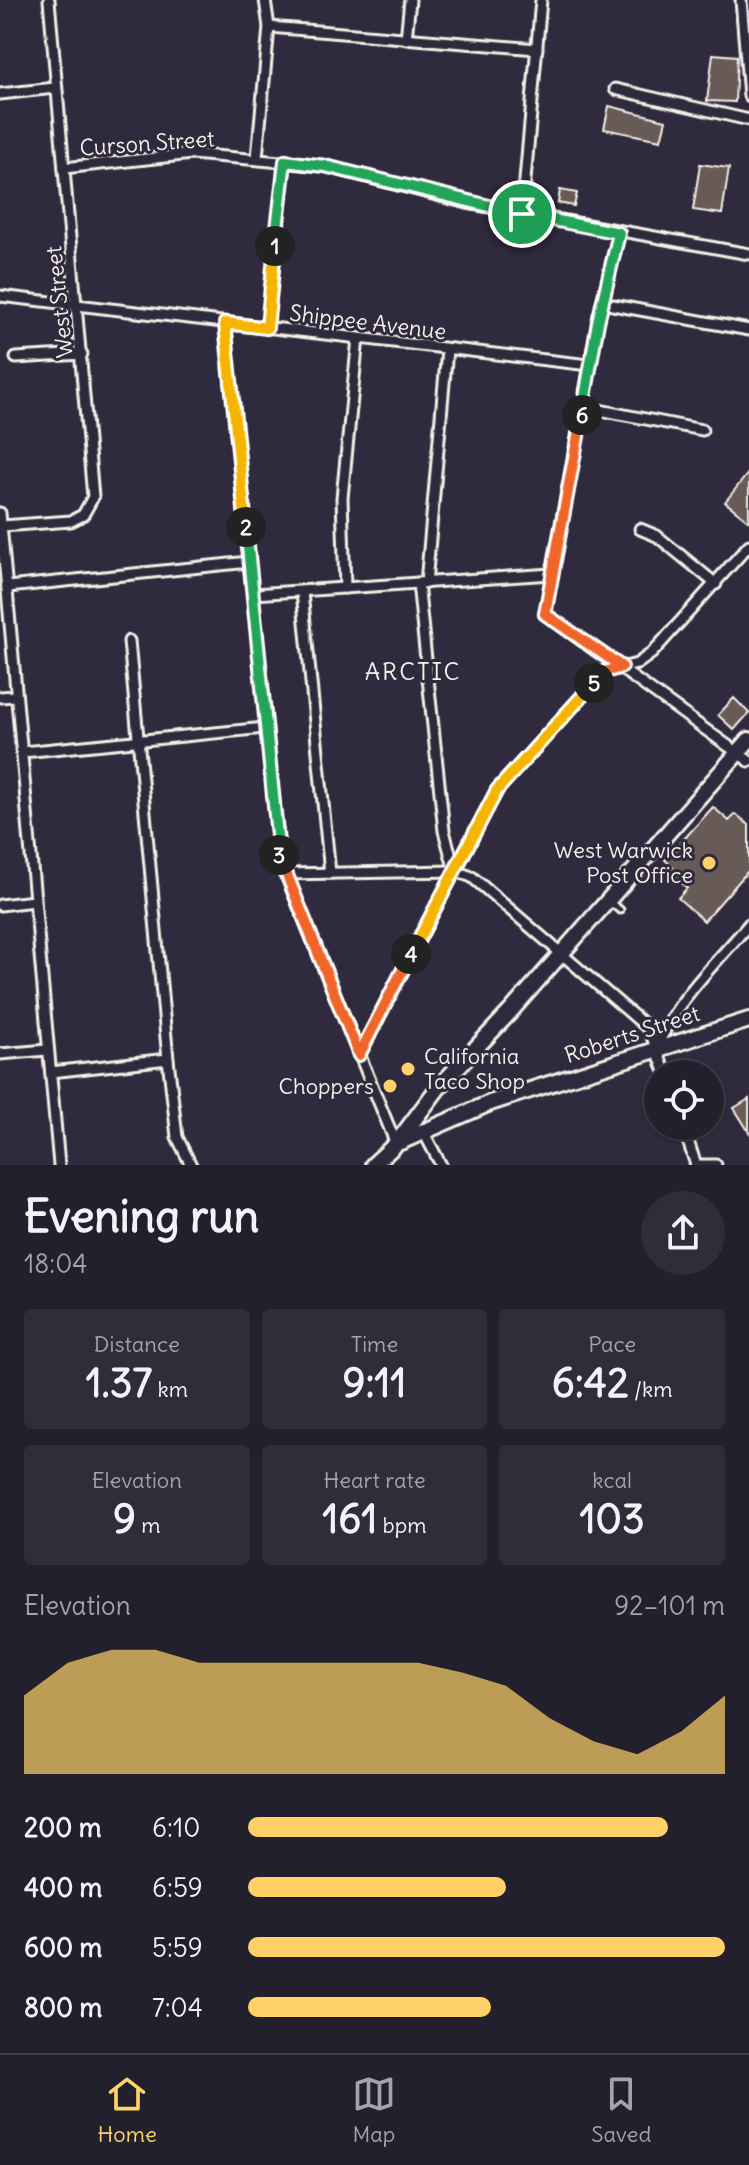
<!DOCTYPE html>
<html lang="en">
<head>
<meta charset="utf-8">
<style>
	:root { --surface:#23202e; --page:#2f2d3a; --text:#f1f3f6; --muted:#a3a3aa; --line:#403e4a; --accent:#ffd166 }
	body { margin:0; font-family:Delius,sans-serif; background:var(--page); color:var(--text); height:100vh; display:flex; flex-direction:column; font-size:30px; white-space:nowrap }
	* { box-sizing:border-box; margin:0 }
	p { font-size:26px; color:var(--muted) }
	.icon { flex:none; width:44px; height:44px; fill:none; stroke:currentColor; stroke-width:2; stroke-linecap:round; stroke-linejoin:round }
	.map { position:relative; height:1165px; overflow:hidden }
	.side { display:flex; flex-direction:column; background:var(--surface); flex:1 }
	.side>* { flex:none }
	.buttons { position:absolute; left:644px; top:1060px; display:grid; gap:16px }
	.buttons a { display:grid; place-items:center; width:80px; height:80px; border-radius:50%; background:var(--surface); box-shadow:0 2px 6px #0004,0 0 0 2px var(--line); font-size:40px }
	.pin { position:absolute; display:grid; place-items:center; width:68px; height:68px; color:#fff; margin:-34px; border:4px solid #fff; border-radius:50%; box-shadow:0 2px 8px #0007 }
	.km { position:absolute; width:40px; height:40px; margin:-20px; border-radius:50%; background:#222; color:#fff; font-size:22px; line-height:40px; text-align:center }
	.round { display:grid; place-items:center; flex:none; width:84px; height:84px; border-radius:42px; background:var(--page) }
	.head { display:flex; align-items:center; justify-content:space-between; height:136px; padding:0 24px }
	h1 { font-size:44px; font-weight:700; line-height:60px }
	.figures { display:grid; grid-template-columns:repeat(3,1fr); gap:12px; height:136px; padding:8px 24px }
	.figures div { display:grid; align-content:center; border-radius:8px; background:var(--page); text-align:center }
	.figures b { font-size:40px; font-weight:700 }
	.figures small { font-size:22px; font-weight:400 }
	.figures p { font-size:22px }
	.chart { height:224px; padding:16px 24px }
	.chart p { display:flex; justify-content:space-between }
	.chart svg { width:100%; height:144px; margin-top:8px; fill:var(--accent); opacity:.7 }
	ul { padding:0 24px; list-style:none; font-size:26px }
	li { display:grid; grid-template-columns:128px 96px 1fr; align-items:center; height:60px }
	li i { height:20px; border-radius:10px; background:var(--accent) }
	.tabs { display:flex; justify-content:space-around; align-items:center; height:112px; border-top:2px solid var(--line); background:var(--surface); font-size:22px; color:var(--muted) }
	.tabs a { display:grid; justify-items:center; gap:4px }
	.tabs .active { color:var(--accent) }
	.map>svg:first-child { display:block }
	.building { fill:#685a57; stroke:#f4f1e8; stroke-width:2 }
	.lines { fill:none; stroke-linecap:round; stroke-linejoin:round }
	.service-casing { stroke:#f4f1e8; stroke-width:11 }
	.minor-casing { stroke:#f4f1e8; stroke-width:15 }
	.secondary-casing { stroke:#f4f1e8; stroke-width:20 }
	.service { stroke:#2f2a3d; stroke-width:5 }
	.minor { stroke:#2f2a3d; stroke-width:9 }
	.secondary { stroke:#2f2a3d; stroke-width:14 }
	.split-1-casing { stroke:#fff; stroke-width:16 }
	.split-2-casing { stroke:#fff; stroke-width:16 }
	.split-3-casing { stroke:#fff; stroke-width:16 }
	.split-4-casing { stroke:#fff; stroke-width:16 }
	.split-5-casing { stroke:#fff; stroke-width:16 }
	.split-6-casing { stroke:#fff; stroke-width:16 }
	.split-7-casing { stroke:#fff; stroke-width:16 }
	.split-1 { stroke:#22a559; stroke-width:10 }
	.split-2 { stroke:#f5b400; stroke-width:10 }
	.split-3 { stroke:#22a559; stroke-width:10 }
	.split-4 { stroke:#f0652b; stroke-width:10 }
	.split-5 { stroke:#f5b400; stroke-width:10 }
	.split-6 { stroke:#f0652b; stroke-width:10 }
	.split-7 { stroke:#22a559; stroke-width:10 }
	.poi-dot { fill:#ffd166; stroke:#2f2a3d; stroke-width:3 }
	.labels { text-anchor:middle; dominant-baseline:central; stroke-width:6; stroke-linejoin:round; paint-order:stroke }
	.street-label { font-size:22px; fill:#f4f1e8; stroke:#2f2a3d }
	.poi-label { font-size:22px; fill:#f4f1e8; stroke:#2f2a3d; text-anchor:end }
	.neighbourhood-label { font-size:24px; letter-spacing:2px; fill:#f4f1e8; stroke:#2f2a3d }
</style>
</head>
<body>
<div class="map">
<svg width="749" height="1165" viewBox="0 0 749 1165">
	<rect width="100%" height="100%" fill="#2f2a3d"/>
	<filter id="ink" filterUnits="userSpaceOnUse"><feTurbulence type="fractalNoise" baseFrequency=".0125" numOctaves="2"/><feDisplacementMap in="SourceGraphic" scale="16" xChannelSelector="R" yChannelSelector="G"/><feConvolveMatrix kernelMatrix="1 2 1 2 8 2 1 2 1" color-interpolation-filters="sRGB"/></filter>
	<g filter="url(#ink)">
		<!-- building -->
		<g class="building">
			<polygon points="713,54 737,56 735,102 707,101"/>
			<polygon points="609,106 666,120 661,140 604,129"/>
			<polygon points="700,164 729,168 722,214 693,210"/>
			<polygon points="560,190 577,193 574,206 558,203"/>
			<polygon points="749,472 749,521 725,502"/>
			<polygon points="734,698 749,713 734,730 718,715"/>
			<polygon points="713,807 729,821 736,814 749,825 749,870 704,921 678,898 687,888 668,872 673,867 665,860"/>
			<polygon points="749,1099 749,1132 734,1108"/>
		</g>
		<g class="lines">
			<!-- service casing -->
			<g class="service-casing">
				<polyline id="service" points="611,903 620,910"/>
			</g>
			<!-- minor casing -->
			<g class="minor-casing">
				<g id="minor">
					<polyline points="741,0 749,96"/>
					<polyline points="269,27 537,49"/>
					<polyline points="406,39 410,0"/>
					<polyline points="615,89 749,120"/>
					<polyline points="0,94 55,88"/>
					<polyline points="257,158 269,27 265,0"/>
					<polyline points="64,168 192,154 325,166 467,203 749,254"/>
					<polyline points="522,214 541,0"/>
					<polyline points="619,233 598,322 545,614 749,761"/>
					<polyline points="0,296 589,365"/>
					<polyline points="602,303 749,330"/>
					<polyline points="225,323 280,860 396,1144"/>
					<polyline points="267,328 285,161"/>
					<polyline points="16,358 82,354"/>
					<polyline points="584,407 702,430"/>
					<polyline points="0,513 59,1165"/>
					<polyline points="2,526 71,521 83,515 93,497 49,0"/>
					<polyline points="640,529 657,536 716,584"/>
					<polyline points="418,583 444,831 455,871"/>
					<polyline points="426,583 447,350"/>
					<polyline points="8,587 249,562"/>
					<polyline points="345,588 342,498 358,338"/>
					<polyline points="302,592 330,873"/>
					<polyline points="254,594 552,574"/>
					<polyline points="129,641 168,1059 177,1137 191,1165"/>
					<polyline points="0,697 15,696"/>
					<polyline points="23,752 265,728"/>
					<polyline points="284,874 455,871 472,877 649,1029 666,1074"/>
					<polyline points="0,905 34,901"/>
					<path d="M 657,1048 C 675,999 716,964 749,924"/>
					<polyline points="0,1054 47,1050"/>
					<polyline points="359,1055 497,790 604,672 637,664 652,653 749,545"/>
					<polyline points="51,1072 168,1059"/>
					<polyline points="683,1126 696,1165"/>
					<polyline points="422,1129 441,1165"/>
					<polyline points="701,1165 716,1165"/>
				</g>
			</g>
			<!-- secondary casing -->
			<g class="secondary-casing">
				<g id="secondary">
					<polyline points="400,1142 490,1103 749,1020"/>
					<polyline points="373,1165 396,1144 438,1088 510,1012 749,740"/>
				</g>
			</g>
			<!-- service -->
			<use href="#service" class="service"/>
			<!-- minor -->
			<use href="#minor" class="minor"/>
			<!-- secondary -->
			<use href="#secondary" class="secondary"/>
		</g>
	</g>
	<g class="lines" filter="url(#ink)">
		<!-- split-1 casing -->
		<g class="split-1-casing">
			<polyline id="split-1" points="275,246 285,161 325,166 522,214"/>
		</g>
		<!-- split-2 casing -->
		<g class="split-2-casing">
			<polyline id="split-2" points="246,527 225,323 267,328 275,246"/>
		</g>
		<!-- split-3 casing -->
		<g class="split-3-casing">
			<polyline id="split-3" points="246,527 279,855"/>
		</g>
		<!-- split-4 casing -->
		<g class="split-4-casing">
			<polyline id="split-4" points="279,855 359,1055 411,954"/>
		</g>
		<!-- split-5 casing -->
		<g class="split-5-casing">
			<polyline id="split-5" points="411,954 497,790 594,683"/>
		</g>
		<!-- split-6 casing -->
		<g class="split-6-casing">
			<polyline id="split-6" points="582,415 545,614 622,667 604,672 594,683"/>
		</g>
		<!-- split-7 casing -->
		<g class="split-7-casing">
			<polyline id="split-7" points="522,214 619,233 598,322 582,415"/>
		</g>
		<!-- split-1 -->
		<use href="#split-1" class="split-1"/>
		<!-- split-2 -->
		<use href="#split-2" class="split-2"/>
		<!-- split-3 -->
		<use href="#split-3" class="split-3"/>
		<!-- split-4 -->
		<use href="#split-4" class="split-4"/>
		<!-- split-5 -->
		<use href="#split-5" class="split-5"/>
		<!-- split-6 -->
		<use href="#split-6" class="split-6"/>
		<!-- split-7 -->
		<use href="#split-7" class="split-7"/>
	</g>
	<!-- markers -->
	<g class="poi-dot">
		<circle cx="709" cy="863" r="8"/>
		<circle cx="408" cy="1069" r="8"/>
		<circle cx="390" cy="1086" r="8"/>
	</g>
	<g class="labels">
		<!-- street labels -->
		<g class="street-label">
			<text transform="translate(147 143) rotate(-4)">Curson Street</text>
			<text transform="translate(59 302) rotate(-96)">West Street</text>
			<text transform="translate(368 322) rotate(7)">Shippee Avenue</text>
			<text transform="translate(632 1034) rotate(-18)">Roberts Street</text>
		</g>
		<!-- poi labels -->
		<g class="poi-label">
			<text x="693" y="850">West Warwick<tspan x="693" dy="25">Post Office</tspan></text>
			<text x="424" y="1056" text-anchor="start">California<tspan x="424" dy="25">Taco Shop</tspan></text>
			<text x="374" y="1086">Choppers</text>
		</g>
		<!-- neighbourhood labels -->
		<g class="neighbourhood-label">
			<text x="413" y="671">ARCTIC</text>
		</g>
	</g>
</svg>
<div class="buttons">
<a><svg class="icon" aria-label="locate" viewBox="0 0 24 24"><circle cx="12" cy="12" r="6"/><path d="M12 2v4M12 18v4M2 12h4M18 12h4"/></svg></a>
</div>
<div class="pin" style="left:522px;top:214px;background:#1e9e55"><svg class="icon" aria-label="arrive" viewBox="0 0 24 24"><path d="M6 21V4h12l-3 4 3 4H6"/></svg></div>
<b class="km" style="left:275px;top:246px">1</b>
<b class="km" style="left:246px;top:527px">2</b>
<b class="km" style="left:279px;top:855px">3</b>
<b class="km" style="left:411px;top:954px">4</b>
<b class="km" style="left:594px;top:683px">5</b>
<b class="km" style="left:582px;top:415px">6</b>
</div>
<section class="side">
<div class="head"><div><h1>Evening run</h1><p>18:04</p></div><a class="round"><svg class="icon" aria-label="share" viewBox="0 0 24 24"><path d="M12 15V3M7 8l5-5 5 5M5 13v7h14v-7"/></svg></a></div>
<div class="figures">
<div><p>Distance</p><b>1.37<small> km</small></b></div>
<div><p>Time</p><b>9:11</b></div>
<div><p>Pace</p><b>6:42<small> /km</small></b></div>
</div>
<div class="figures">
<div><p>Elevation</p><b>9<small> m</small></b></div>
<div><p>Heart rate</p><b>161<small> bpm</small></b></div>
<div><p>kcal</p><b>103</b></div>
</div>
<div class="chart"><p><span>Elevation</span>92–101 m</p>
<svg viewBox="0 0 160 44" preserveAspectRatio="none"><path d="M0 44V20L10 10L20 6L30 6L40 10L50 10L60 10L70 10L80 10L90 10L100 13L110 17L120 27L130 34L140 38L150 31L160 20V44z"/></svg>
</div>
<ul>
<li><b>200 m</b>6:10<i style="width:88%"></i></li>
<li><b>400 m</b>6:59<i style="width:54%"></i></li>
<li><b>600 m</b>5:59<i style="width:100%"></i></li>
<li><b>800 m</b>7:04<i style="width:51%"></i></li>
</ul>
</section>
<nav class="tabs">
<a class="active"><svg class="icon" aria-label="home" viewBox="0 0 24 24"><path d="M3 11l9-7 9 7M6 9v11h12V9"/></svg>Home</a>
<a><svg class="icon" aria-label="map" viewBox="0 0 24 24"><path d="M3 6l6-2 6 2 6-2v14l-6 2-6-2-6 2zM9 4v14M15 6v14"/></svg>Map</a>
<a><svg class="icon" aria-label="saved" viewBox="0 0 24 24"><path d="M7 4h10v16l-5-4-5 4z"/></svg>Saved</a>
</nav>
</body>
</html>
